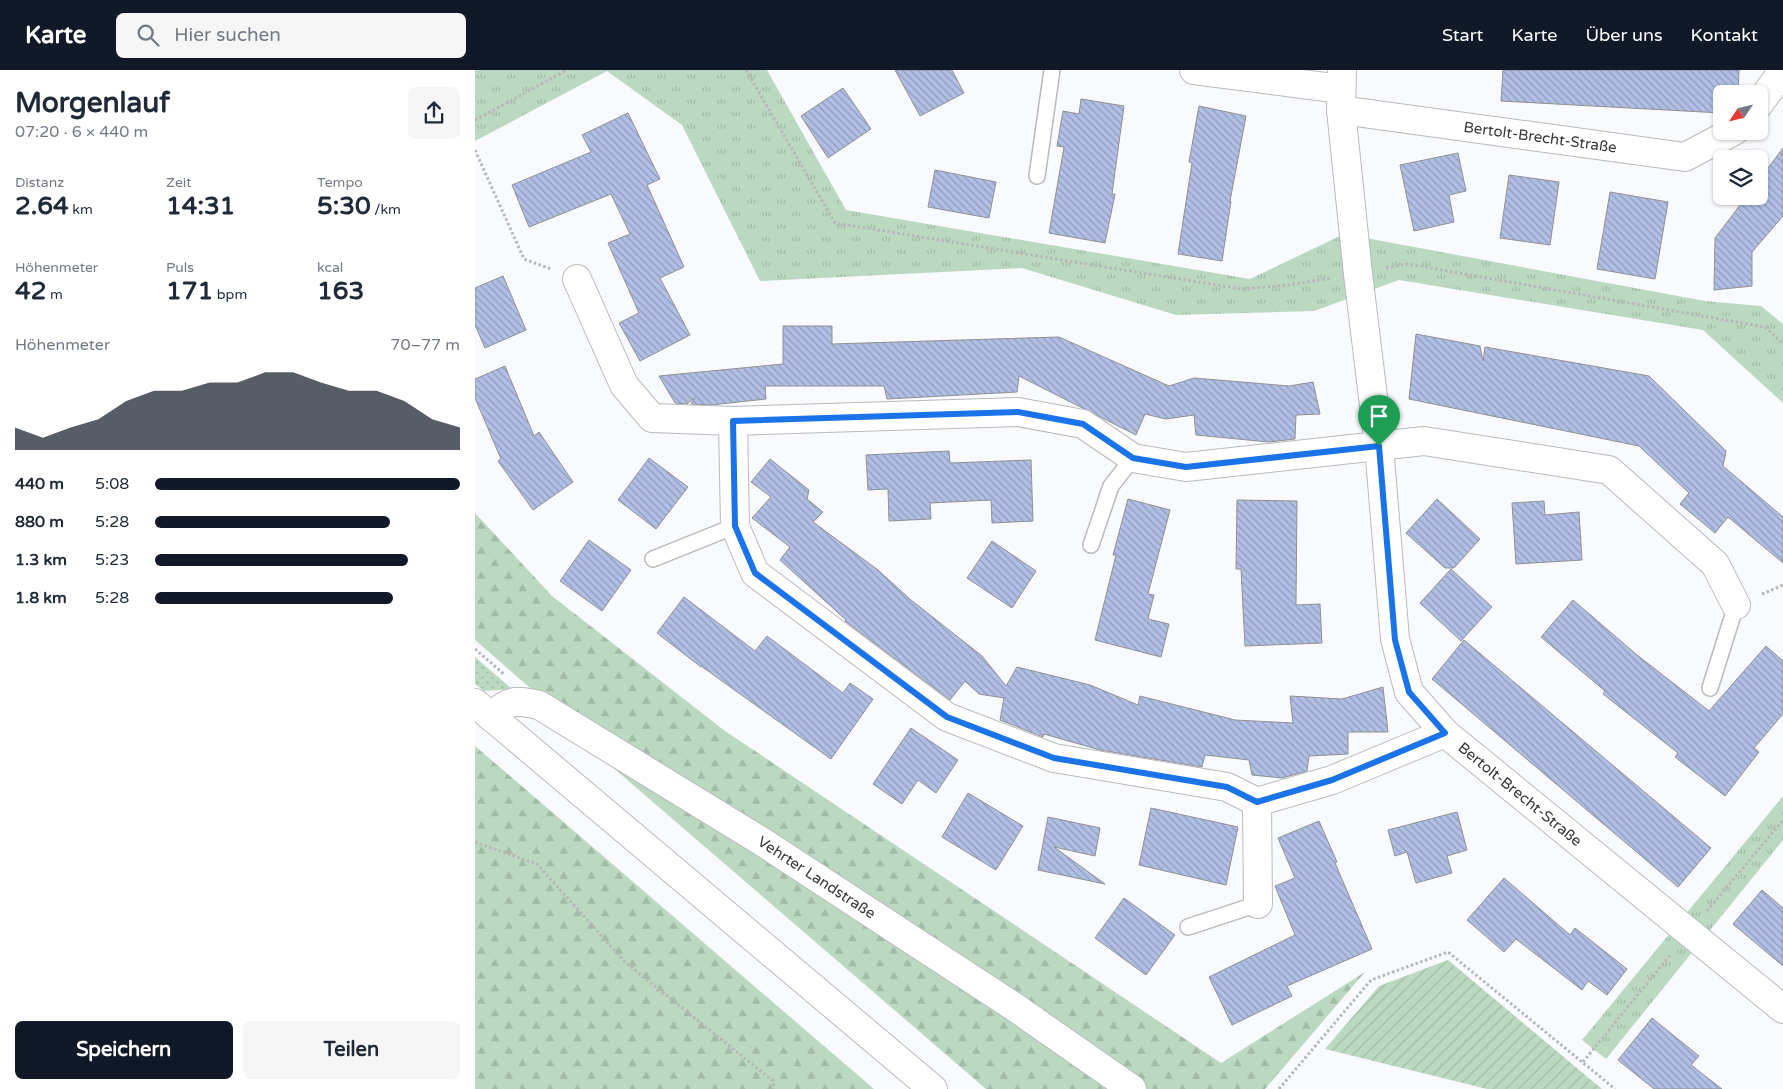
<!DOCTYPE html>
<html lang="de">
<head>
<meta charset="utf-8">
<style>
	:root { --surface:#fff; --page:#f6f6f7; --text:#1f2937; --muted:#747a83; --accent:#111827 }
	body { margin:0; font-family:"Varela Round",sans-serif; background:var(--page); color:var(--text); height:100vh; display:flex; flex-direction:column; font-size:19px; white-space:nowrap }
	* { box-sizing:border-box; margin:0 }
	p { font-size:16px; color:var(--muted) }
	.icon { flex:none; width:28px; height:28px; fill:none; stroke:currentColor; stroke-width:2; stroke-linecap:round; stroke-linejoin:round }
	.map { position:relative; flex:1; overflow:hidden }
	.side { display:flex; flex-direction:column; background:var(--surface); width:475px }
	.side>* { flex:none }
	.needle { width:32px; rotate:235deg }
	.buttons { position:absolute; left:1238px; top:15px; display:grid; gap:10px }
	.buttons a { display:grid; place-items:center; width:55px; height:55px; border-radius:8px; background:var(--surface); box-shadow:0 1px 4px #0004; font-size:25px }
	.pin { position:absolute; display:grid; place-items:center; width:42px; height:42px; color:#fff; margin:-51px -21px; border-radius:50% 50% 50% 0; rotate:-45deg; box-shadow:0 0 5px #0007 }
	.pin .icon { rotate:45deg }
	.round { display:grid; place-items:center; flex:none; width:52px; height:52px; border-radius:8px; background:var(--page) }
	.summary { display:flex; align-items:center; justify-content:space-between; height:85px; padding:0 15px }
	h1 { font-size:28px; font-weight:700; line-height:38px }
	.metrics { display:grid; grid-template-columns:repeat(3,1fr); gap:8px; height:85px; padding:5px 15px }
	.metrics div { display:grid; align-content:center }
	.metrics b { font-size:25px; font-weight:700 }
	.metrics small { font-size:14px; font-weight:400 }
	.metrics p { font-size:14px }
	.chart { height:140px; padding:10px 15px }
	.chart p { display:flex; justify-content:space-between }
	.chart svg { width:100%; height:90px; margin-top:5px; fill:var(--accent); opacity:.7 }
	.action { display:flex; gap:10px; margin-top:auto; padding:10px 15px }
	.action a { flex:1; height:58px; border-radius:8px; background:var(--accent); color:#fff; font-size:20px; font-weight:700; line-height:58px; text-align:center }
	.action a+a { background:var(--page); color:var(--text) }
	ul { padding:0 15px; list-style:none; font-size:16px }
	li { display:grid; grid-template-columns:80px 60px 1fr; align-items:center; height:38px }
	li i { height:12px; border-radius:6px; background:var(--accent) }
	header { display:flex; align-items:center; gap:30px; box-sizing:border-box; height:70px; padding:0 25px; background:var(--accent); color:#fff }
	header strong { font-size:24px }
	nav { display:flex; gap:28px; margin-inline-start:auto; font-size:18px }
	.search { width:350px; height:45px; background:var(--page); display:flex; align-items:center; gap:12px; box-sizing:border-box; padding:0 18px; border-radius:8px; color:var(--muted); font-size:19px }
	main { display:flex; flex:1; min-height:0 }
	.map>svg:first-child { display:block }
	.grass { fill:url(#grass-dots) }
	.forest { fill:url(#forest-firs) }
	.park { fill:url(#park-tufts) }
	.garden { fill:url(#garden-furrows) }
	.building { fill:url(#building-back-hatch); stroke:#909093 }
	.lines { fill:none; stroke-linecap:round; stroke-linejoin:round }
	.service-casing { stroke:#b9babd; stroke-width:18 }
	.minor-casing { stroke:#b9babd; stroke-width:30 }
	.secondary-casing { stroke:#b9babd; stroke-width:30 }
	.path { stroke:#b6b7b9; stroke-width:3; stroke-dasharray:2.5 2.5; stroke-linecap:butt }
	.service { stroke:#fff; stroke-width:15 }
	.minor { stroke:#fff; stroke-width:28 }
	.secondary { stroke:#fff; stroke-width:28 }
	.route-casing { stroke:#fff; stroke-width:10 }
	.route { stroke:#1a73e8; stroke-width:6 }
	.labels { text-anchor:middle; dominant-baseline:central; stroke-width:5; stroke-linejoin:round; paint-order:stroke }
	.street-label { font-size:15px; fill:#373738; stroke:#fff }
</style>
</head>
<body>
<header>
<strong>Karte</strong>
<div class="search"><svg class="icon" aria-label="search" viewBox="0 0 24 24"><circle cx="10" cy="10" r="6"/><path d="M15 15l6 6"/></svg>Hier suchen</div>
<nav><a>Start</a><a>Karte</a><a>Über uns</a><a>Kontakt</a></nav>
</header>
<main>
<section class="side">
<div class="summary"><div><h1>Morgenlauf</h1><p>07:20 · 6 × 440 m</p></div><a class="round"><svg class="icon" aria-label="share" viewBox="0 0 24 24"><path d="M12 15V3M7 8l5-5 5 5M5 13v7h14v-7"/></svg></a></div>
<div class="metrics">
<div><p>Distanz</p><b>2.64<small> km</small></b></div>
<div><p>Zeit</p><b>14:31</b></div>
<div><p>Tempo</p><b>5:30<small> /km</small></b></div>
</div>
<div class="metrics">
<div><p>Höhenmeter</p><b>42<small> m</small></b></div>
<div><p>Puls</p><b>171<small> bpm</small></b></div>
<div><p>kcal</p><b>163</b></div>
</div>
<div class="chart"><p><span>Höhenmeter</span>70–77 m</p>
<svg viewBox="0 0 160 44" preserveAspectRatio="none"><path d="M0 44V33L10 38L20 33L30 29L40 20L50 15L60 15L70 11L80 11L90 6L100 6L110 11L120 15L130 15L140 20L150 29L160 33V44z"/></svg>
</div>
<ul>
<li><b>440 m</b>5:08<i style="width:100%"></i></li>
<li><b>880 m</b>5:28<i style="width:77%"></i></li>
<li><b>1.3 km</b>5:23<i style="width:83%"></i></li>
<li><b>1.8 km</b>5:28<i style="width:78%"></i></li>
</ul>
<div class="action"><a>Speichern</a><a>Teilen</a></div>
</section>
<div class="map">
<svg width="1308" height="1019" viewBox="0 0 1308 1019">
	<defs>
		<pattern id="grass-dots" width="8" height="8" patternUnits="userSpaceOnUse" patternTransform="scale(1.25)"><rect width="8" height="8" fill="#bbd9c1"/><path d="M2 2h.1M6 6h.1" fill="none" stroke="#a1bba7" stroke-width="1.8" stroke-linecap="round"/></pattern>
		<pattern id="forest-firs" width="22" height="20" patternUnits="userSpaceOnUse" patternTransform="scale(1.25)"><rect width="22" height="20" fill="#bbd9c1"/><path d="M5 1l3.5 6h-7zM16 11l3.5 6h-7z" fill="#a1bba7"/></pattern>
		<pattern id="park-tufts" width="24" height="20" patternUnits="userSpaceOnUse" patternTransform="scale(1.25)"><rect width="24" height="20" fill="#bbd9c1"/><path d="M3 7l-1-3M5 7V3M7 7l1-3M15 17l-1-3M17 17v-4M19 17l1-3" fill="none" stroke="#a1bba7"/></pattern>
		<pattern id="garden-furrows" width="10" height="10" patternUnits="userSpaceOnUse" patternTransform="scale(1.25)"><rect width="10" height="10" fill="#bbd9c1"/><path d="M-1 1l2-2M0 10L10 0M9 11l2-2" fill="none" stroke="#a1bba7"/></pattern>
		<pattern id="building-back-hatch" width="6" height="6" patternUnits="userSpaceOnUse" patternTransform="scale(1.25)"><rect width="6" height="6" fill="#b1bfe5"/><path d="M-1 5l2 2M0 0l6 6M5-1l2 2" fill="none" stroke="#919cbb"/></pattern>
	</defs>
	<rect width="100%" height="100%" fill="#f9fafd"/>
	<!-- grass -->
	<polygon class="grass" points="0,587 37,619 9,621 0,614"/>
	<!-- forest -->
	<g class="forest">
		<polygon points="0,443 77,526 250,661 746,993 890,902 790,1019 511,1019 106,670 69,630 0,570"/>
		<polygon points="0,676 399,1019 0,1019"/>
	</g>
	<!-- park -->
	<g class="park">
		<polygon points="0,0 292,0 371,140 775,209 869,164 1230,231 1286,236 1308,254 1308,333 1228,260 924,210 839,241 701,245 547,198 285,211 207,55 132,1 0,71"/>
		<polygon points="1308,726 1308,770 1131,989 1107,970"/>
	</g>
	<!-- garden -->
	<polygon class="garden" points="973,890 1127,1019 1012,1019 850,979 904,916"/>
	<!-- building -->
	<g class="building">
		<polygon points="420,0 477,0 489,23 445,46"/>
		<polygon points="1028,0 1264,0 1263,24 1246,24 1246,43 1026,31"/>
		<polygon points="368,18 396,59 353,88 326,46"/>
		<polygon points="606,29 649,36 637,124 640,124 630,173 574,163 589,77 582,76 588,41 604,44"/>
		<polygon points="724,36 771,46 755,131 756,131 747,191 703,184 717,93 714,92"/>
		<polygon points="153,43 185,109 172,115 209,197 185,208 215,265 165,291 144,253 164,243 133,173 155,164 136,124 54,157 37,115 116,82 107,65"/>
		<polygon points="1308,78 1308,146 1277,182 1277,216 1239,220 1240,168 1272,126 1284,126 1284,110"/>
		<polygon points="983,83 991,121 974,125 979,152 939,161 925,95"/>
		<polygon points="460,100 521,112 514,148 453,137"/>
		<polygon points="1034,105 1084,112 1075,175 1025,168"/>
		<polygon points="1135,122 1193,132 1180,209 1122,199"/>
		<polygon points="28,206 51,260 10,278 0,255 0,218"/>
		<polygon points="308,256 357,256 357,274 584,267 694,316 719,308 814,316 838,312 845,344 821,345 820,369 794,372 721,365 719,345 691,349 670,344 661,365 544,306 542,322 412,329 409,316 290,316 291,329 236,335 216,334 220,328 212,334 200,333 184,306 308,294"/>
		<polygon points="941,264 1005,276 1008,291 1010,277 1174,306 1251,381 1248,396 1308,447 1308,493 1253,447 1240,463 1205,434 1214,423 1164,376 934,329"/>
		<polygon points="30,296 59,366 64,362 98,412 58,440 23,391 26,389 0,328 0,309"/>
		<polygon points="474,381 475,393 556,390 558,451 517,453 516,430 455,433 456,449 414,451 413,419 393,420 391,385"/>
		<polygon points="174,388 213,417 181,459 143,430"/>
		<polygon points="295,389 334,420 332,429 348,442 338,452 403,500 436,530 507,586 531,616 542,597 615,615 663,635 665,626 760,650 818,653 815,626 867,629 908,617 913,662 873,662 873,684 834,686 832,701 807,708 777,705 774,690 730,685 727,697 625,680 569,664 568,667 525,650 529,628 504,624 490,611 475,630 370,551 371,550 305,490 315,477 277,448 296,427 276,412"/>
		<polygon points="653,429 695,440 673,524 679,525 673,549 694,554 686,587 620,570 641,485 638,485"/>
		<polygon points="962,429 1005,469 979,498 970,498 931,463"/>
		<polygon points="762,430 822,431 821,535 845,534 847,573 770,576 766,499 761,499"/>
		<polygon points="1069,431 1070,445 1104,442 1107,490 1041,494 1037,433"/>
		<polygon points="114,470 156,500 127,541 85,511"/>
		<polygon points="517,471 561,501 537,538 492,508"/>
		<polygon points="976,499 1017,537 986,571 945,533"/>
		<polygon points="209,527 280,581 292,566 368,623 375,613 398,629 356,689 226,596 226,597 182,563"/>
		<polygon points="1098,530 1162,585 1234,641 1291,576 1308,591 1308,644 1279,678 1284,682 1250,726 1200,687 1203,683 1128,624 1130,621 1066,567"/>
		<polygon points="989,570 1236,778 1203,817 957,609"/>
		<polygon points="436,658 483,690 461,723 443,710 427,734 398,714"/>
		<polygon points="493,723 548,756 521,800 467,767"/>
		<polygon points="676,738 763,757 751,815 664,795"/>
		<polygon points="982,742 992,780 972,786 977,803 941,813 932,782 920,786 913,760"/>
		<polygon points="573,747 625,758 620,786 579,777 630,814 563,800"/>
		<polygon points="844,751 862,792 860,793 897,879 812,916 817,926 757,955 734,907 820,865 800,816 820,808 803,768"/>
		<polygon points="1029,808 1095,865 1100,858 1152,899 1132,925 1113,911 1107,920 1041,869 1029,882 992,850"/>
		<polygon points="1287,820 1308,838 1308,896 1258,854"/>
		<polygon points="649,828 700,865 671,905 620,868"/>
		<polygon points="1177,948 1224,986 1216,995 1247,1019 1179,1019 1143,990"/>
	</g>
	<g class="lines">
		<!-- service casing -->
		<g class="service-casing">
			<g id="service">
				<polyline points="562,106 577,0"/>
				<polyline points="616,475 636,416 658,388"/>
				<polyline points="178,489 260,456"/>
				<polyline points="1235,618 1261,535"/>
				<polyline points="713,857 783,834"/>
			</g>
		</g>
		<!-- minor casing -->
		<g class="minor-casing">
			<g id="minor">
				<polyline points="719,0 866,19"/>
				<path id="s1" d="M 867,0 L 866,40 L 883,204 L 904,376 L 920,569 L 934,622 L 970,663 L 1308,939"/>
				<polyline points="1284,34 1302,9 1306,0"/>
				<path id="s2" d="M 866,40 L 1210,87 L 1259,61"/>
				<polyline points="102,209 149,315 177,348 258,351 543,342 608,354 658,388 711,397 949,371 1134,400 1240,494 1261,535"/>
				<polyline points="258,351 260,456 280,503 472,647 579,688 752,717 782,732 857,710 970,663"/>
				<path id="s3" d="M 16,647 C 34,629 40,630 64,635 L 286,771 L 538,936 L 657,1019"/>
				<polyline points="782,732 783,834"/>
			</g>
		</g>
		<!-- secondary casing -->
		<g class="secondary-casing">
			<polyline id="secondary" points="0,633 458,1019"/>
		</g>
		<!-- path -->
		<g class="path">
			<polyline points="271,0 360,153 766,219 814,215 856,208"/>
			<polyline points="0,50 92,0"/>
			<polyline points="0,80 49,189 76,199"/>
			<polyline points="911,198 933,194 1290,257 1308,274"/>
			<polyline points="1287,524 1308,515"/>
			<polyline points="0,579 30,605"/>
			<polyline points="0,772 62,794 150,892 298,1011 299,1019"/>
			<polyline points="1232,841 1308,750"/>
			<polyline points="1108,992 1196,884"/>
			<polyline points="804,1019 896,910 973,882 1140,1019"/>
		</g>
		<!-- service -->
		<use href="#service" class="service"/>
		<!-- minor -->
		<use href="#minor" class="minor"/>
		<!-- secondary -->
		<use href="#secondary" class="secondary"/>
	</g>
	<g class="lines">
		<!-- route casing -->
		<g class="route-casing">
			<polygon id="route" points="543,342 608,354 658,388 711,397 904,376 920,570 934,622 970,663 857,710 782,732 752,717 579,688 472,647 280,503 260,456 258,351"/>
		</g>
		<!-- route -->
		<use href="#route" class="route"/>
	</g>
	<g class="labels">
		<!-- street labels -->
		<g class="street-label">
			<text stroke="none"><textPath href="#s2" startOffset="201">Bertolt-Brecht-Straße</textPath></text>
			<text stroke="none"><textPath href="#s1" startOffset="778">Bertolt-Brecht-Straße</textPath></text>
			<text stroke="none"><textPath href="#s3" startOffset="380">Vehrter Landstraße</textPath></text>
		</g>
	</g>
</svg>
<div class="buttons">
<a><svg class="needle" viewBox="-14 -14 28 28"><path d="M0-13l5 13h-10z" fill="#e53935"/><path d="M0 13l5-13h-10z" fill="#747a83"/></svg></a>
<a><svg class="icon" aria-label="layers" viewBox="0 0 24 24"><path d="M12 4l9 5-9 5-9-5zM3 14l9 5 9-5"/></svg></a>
</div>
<div class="pin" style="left:904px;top:376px;background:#1e9e55"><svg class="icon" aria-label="arrive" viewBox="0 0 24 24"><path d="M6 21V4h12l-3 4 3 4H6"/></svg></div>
</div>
</main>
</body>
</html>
